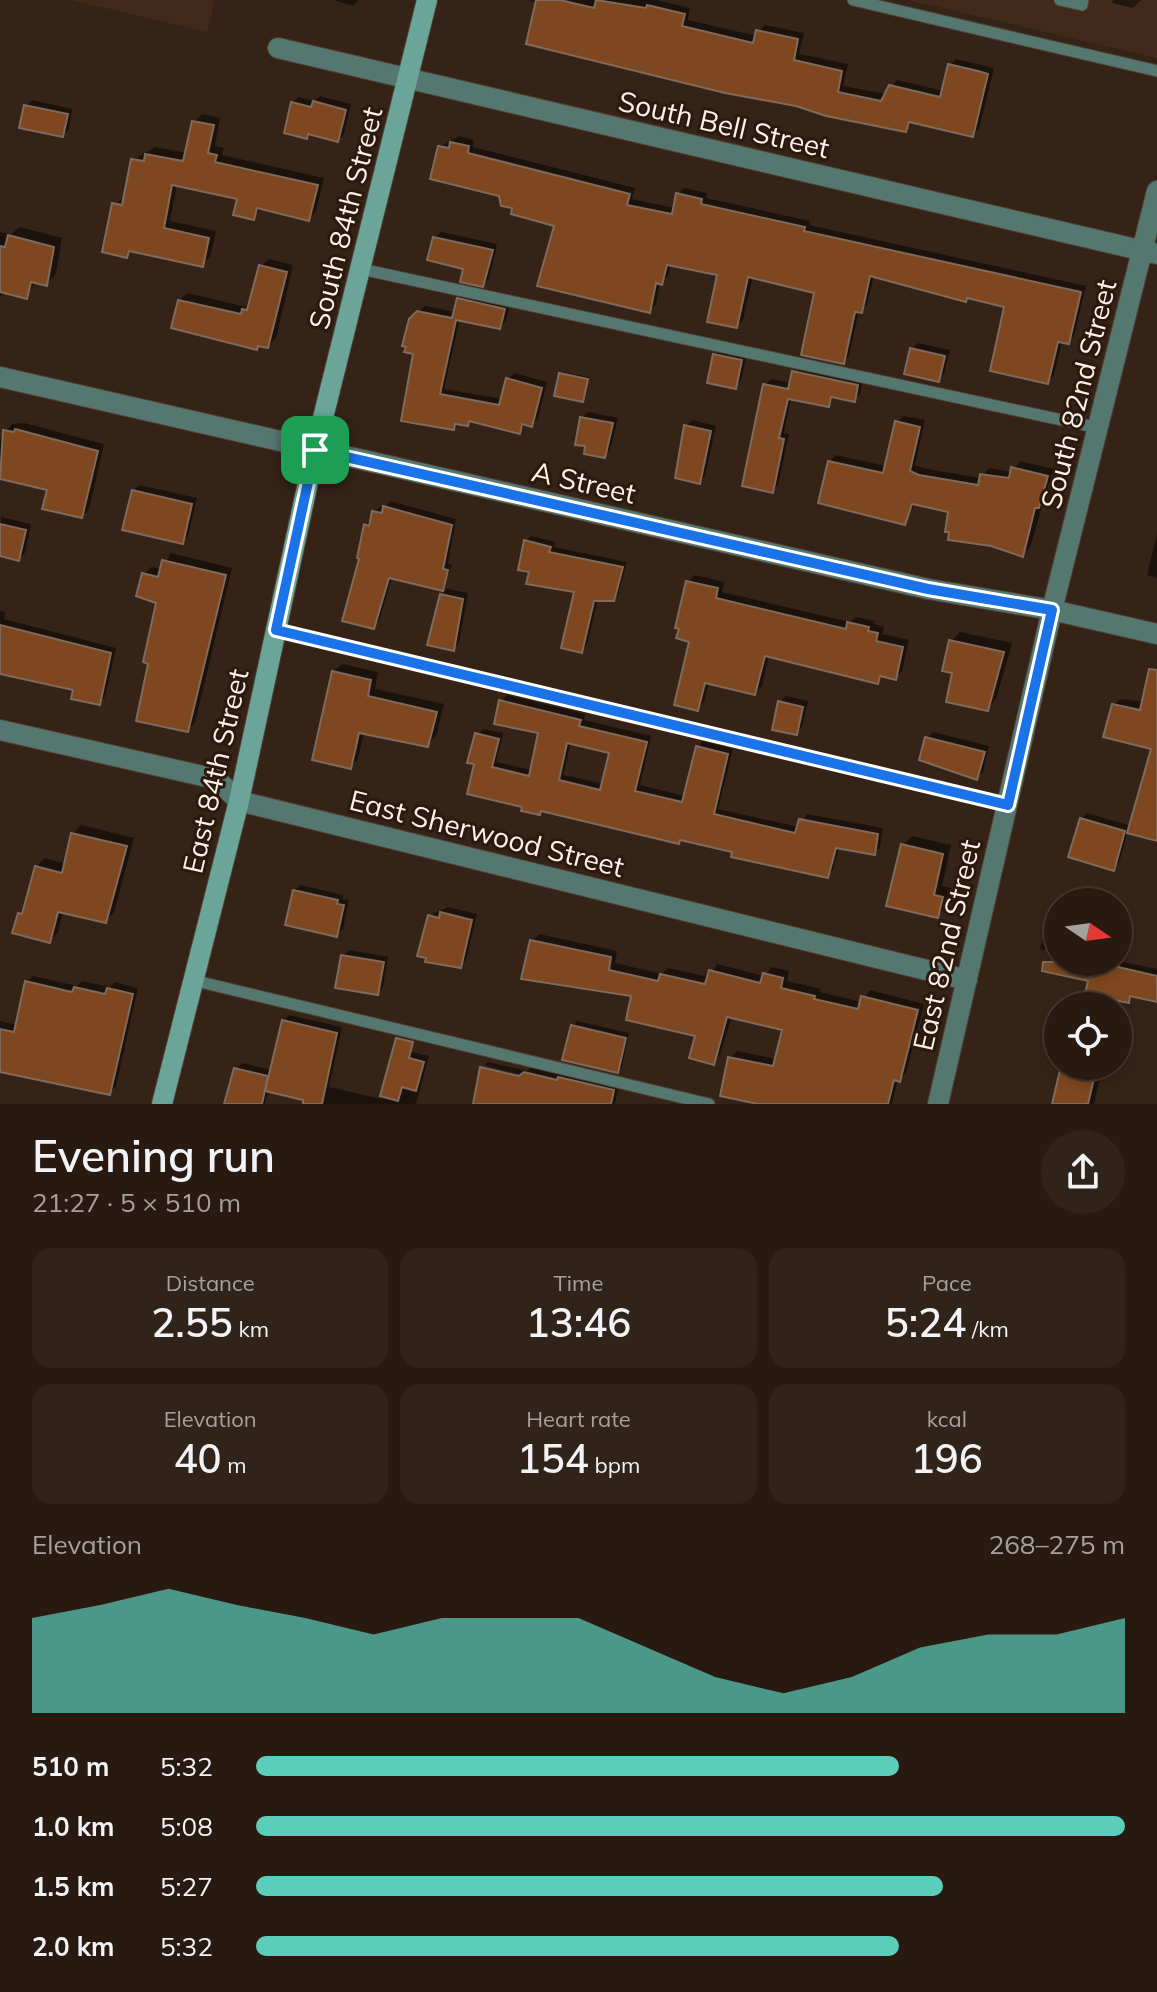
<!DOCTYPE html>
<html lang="en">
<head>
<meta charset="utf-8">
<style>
	:root { --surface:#281a11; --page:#30231a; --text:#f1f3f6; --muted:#a5a19f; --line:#443831; --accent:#5bcebb }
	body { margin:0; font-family:Mulish,sans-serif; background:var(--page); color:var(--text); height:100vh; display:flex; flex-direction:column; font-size:30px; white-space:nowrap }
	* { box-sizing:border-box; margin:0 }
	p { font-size:26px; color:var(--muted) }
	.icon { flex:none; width:44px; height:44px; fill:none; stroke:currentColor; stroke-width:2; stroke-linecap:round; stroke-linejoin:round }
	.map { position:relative; height:1104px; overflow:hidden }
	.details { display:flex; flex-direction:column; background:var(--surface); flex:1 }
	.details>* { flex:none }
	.needle { width:52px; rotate:103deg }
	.controls { position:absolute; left:1044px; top:888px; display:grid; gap:16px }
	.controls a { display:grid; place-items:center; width:88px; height:88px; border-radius:50%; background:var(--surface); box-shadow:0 4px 12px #0003,0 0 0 2px var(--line); font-size:40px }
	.pin { position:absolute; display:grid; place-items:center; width:68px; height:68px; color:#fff; margin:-34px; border-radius:16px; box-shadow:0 4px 12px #0006 }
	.round { display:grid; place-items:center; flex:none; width:84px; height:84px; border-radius:42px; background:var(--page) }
	.head { display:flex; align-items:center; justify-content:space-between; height:136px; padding:0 32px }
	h1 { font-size:44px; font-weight:600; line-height:60px }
	.stats { display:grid; grid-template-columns:repeat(3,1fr); gap:12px; height:136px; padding:8px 32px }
	.stats div { display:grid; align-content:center; border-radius:20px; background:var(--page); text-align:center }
	.stats b { font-size:40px; font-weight:600 }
	.stats small { font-size:22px; font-weight:400 }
	.stats p { font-size:22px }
	.chart { height:224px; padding:16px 32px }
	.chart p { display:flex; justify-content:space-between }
	.chart svg { width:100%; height:144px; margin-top:8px; fill:var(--accent); opacity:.7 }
	ul { padding:0 32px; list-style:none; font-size:26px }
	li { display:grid; grid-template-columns:128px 96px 1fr; align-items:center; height:60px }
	li i { height:20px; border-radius:10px; background:var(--accent) }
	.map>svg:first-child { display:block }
	.built { fill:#422a1a }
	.shadow { fill:#0007; fill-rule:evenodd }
	.building { fill:#7e471f; stroke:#7f6a5c; stroke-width:2; fill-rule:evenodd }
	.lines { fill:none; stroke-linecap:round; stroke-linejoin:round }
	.lane-casing { stroke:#514035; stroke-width:13 }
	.street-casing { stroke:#514035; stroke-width:22 }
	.secondary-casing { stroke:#514035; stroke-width:22 }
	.lane { stroke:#547870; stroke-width:11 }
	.street { stroke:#547870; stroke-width:20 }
	.secondary { stroke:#6ba59a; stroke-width:20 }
	.route-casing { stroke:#fff; stroke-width:16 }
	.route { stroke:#1a73e8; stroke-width:10 }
	.labels { text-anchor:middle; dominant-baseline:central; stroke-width:6; stroke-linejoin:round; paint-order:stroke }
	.street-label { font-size:28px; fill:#fef1ea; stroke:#2b190d }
</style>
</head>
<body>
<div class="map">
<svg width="1157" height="1104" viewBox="0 0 1157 1104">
	<rect width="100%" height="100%" fill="#352317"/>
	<!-- built -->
	<g class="built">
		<polygon points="71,0 215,0 207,32"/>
		<polygon points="908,0 1157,0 1157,58"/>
	</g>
	<!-- shadow -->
	<g class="shadow">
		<polygon points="334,0 359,0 353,6"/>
		<polygon points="528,0 657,0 690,8 688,20 757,36 764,25 804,33 799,54 848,64 843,86 887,94 897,80 944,91 950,65 956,59 994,68 979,129 973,135 913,121 906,130"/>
		<polygon points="1113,0 1141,0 1133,8 1112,3"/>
		<polygon points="320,96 351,104 344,134 338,140 311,133 307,137 293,103 298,97 315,101"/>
		<polygon points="32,100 72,109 69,129 63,135 26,106"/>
		<polygon points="202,114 220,118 215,146 224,148 222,155 324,178 316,211 309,219 262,207 253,218 240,198 177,184 170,221 216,231 210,257 202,265 133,250 127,256 114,204 126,197 133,160 155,147 187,153 194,122"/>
		<polygon points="459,136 474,140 473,147 635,188 632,199 675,208 678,194 684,188 707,193 706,198 810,221 809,225 1086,286 1074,336 1068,342 1062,341 1054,375 1048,382 1006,306 874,275 867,305 859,310 849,356 843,362 817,291 753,276 743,320 737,326 720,274 671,263 668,276 660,282 656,304 649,310 556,224 514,207 440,147"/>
		<polygon points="19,227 62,238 56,274 46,284 37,281 26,296 7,292 0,296 0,232 12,234"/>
		<polygon points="441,232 497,244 489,279 483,284 435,238"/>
		<polygon points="269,259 293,265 276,338 268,346 179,301 187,293 247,307 252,302 261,266"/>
		<polygon points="464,293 510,303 506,321 500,327 460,318 444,389 503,399 508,379 514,373 547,382 538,419 532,425 526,423 519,432 472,419 454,428 415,353 410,320 425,306 456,312 458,299"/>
		<polygon points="918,343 950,350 944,374 938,380 912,349"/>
		<polygon points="721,349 747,355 741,381 735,387 715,355"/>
		<polygon points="800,366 863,379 860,394 854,400 835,396 828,405 791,398 784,433 789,434 778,485 773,490 765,385 771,379 791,383"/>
		<polygon points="563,372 589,377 582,399 561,374"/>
		<polygon points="588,412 618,418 610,450 604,456 582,418"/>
		<polygon points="904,416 925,420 915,465 927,469 981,478 989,468 1012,472 1020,461 1053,469 1030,548 1023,555 950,511 916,503 904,523 829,462 836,455 886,466 897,422"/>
		<polygon points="692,420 716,426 705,476 699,482 686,426"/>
		<polygon points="24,423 104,444 89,509 82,516 49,488 0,477 0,440 12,424"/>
		<polygon points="139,485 197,498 188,536 182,542 133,491"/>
		<polygon points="390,501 456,519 448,564 452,565 443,588 468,593 459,643 453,649 441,595 447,589 392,577 379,621 374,626 362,557 366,525 379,507 385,508"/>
		<polygon points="1,517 31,524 25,553 19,558 0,554"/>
		<polygon points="1157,534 1157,578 1147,575"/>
		<polygon points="531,536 555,542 554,547 627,562 618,594 613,599 598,599 587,645 582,651 576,591 531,570 526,541"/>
		<polygon points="171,553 232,568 195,723 187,730 151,662 159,602 144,574 151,567 162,569"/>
		<polygon points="695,575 724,582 722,592 850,622 856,617 875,621 874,624 884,627 882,634 909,640 902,671 895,678 884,675 877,682 769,655 762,686 755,693 709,682 704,702 697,709 688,582"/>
		<polygon points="0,611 5,612 4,619 116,648 105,697 99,703 75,689 0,670"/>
		<polygon points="960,632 1012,643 996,699 987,709 955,672 951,641"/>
		<polygon points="342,664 378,672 375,689 444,704 436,736 428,745 364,732 358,759 350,767 333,672"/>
		<path d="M 507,695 L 585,714 L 584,720 L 651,736 L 640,785 L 685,796 L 698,747 L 703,741 L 733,749 L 718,809 L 799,827 L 807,814 L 883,828 L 880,847 L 874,853 L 839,847 L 833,870 L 828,876 L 735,851 L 543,810 L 539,813 L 524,806 L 477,763 L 477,735 L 483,729 L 503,733 L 496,762 L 532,770 L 541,732 L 501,701 ZM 571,742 L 611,751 L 604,784 L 563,775 Z"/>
		<polygon points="786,696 808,701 802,727 796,733 780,702"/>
		<polygon points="1120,699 1157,703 1157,839 1128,831 1119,863 1113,869 1081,819 1087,813 1131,826 1153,748 1114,705"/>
		<polygon points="933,732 989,746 983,772 977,778 927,738"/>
		<polygon points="81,825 134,838 114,912 106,921 63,911 58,933 49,941 20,914 25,909 36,867 45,858 66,864 73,834"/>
		<polygon points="912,836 951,845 942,886 951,888 946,907 937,916 903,845"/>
		<polygon points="300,885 343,895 342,899 349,900 343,929 337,934 294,891"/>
		<polygon points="448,907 477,914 466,960 460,966 429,916"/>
		<polygon points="1054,913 1058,914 1058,954 1040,949 1049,919"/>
		<polygon points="539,934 617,951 615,963 662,974 668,968 709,977 717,964 764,976 772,967 789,971 787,981 821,989 820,992 862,1002 870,990 924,1004 906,1073 898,1079 892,1104 766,1104 730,1058 737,1051 777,1059 784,1029 732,1016 720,1055 714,1062 697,1035 634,994 532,941"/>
		<polygon points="1118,939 1127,942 1123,962 1157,969 1157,1000 1134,995 1128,1001 1068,962 1118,962"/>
		<polygon points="349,950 388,957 383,987 377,993 343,956"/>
		<polygon points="33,976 77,986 82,981 110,987 115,982 138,988 116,1086 109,1093 0,1068 0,1021 17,1025 27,982"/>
		<polygon points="289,1015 342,1027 329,1087 381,1099 393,1054 399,1049 429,1056 416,1104 305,1104 306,1099 268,1090 265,1104 227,1104 236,1069 242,1063 272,1070 283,1021"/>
		<polygon points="577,1021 629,1033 622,1067 617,1071 573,1026"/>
		<polygon points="488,1062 527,1071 532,1067 563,1075 566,1072 619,1084 615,1104 503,1104 482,1068 528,1080 529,1077 484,1065"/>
		<polygon points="1063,1066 1103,1066 1094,1104 1053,1104"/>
	</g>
	<!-- building -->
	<g class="building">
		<polygon points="536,0 560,0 594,8 596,0 646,8 647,5 685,14 682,26 753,43 756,30 798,39 794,60 842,71 838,92 881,101 889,85 940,97 948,64 978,71 988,74 973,137 909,122 906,132 826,116 796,106 725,93 526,44"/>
		<polygon points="313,101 346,110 338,142 308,134 307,139 284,133 291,102 311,107"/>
		<polygon points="24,105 68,114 63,137 19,128"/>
		<polygon points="192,121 214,125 208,153 217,155 215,162 318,185 309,221 257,208 254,220 233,215 237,199 172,185 164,228 209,238 203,267 129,251 127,258 102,252 112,203 122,205 131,159 144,161 145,154 183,161"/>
		<polygon points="450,142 469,146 468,153 630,194 627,205 672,214 676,193 702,199 701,204 805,227 804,231 1081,292 1069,344 1058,342 1048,384 990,371 1004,307 967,298 966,302 870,276 862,313 855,312 844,364 801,355 814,293 748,277 737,328 707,322 717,275 667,265 662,285 656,283 650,313 537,286 554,226 511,214 512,208 501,206 499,196 430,179 438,146 449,148"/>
		<polygon points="8,235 54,247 47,286 31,282 27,299 0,292 0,246 5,247"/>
		<polygon points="433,237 493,250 483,287 460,282 463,269 427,260"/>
		<polygon points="259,265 287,272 268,348 258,346 257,350 171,328 178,300 241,314 242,309 247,310"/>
		<polygon points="457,298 505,309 500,329 456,320 440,394 499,405 506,378 542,388 532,427 522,424 520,434 469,421 468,426 455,424 454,430 401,421 413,354 404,352 406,347 402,346 409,319 417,311 452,318"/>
		<polygon points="910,348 945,356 939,382 904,374"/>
		<polygon points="713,354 742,360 736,389 707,383"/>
		<polygon points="792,371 858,385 855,402 831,397 829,407 788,399 779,438 784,439 773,493 742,486 763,384 788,389"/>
		<polygon points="559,373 588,379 583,402 554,396"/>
		<polygon points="580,417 613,423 605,458 584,454 585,446 575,445"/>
		<polygon points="895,421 920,427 910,471 919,475 978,485 980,474 1009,478 1011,467 1048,476 1039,508 1035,508 1023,557 991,546 948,540 949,532 945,532 948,512 912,504 905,525 818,503 828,461 883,473"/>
		<polygon points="684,425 711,431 700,484 675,478"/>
		<polygon points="15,429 98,451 82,518 42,509 47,490 0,479 3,430 14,432"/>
		<polygon points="132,490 192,504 183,544 122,530"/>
		<polygon points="383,506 452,525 443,569 448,570 443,591 389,578 374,629 342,621 359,559 357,558 364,524 369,526 372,511 382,513"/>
		<polygon points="0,524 26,530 19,561 0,556"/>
		<polygon points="524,540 551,547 549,552 623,567 614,601 594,601 582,653 561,648 574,592 526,584 529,572 518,570"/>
		<polygon points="162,560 226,575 188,732 136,721 148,664 143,662 156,603 136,596 142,573 158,577"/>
		<polygon points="686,581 718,588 716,598 846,629 847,622 869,627 868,631 878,633 876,641 903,647 896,680 880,676 878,684 765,656 755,695 705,683 698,711 674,705 689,642 676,638 679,629 675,628"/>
		<polygon points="440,594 463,599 454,651 427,645"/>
		<polygon points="0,625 111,653 100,705 71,699 73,690 0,674"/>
		<polygon points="949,640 1004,652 988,711 946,702 952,673 942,671"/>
		<polygon points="1149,669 1157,670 1157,841 1127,833 1151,749 1103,737 1112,704 1140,710"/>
		<polygon points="332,671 371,680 368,696 437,712 428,747 359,733 351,769 312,760"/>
		<path d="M 499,700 L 581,720 L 579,726 L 647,742 L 635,791 L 682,802 L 696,746 L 728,754 L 714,814 L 795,833 L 799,819 L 878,834 L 875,855 L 836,848 L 828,878 L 731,857 L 732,852 L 680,840 L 679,844 L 541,811 L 540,815 L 521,811 L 522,807 L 467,794 L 474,764 L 467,763 L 475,733 L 499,739 L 492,767 L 529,776 L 538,733 L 494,724 ZM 567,743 L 609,753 L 600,790 L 559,780 Z"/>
		<polygon points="778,701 803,707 797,735 772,730"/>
		<polygon points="925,737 985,752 977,780 919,760"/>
		<polygon points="1080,818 1125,831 1114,871 1068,857"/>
		<polygon points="71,833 127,846 106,923 58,912 50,943 12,933 18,913 22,914 35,866 62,873"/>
		<polygon points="901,844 943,854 934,895 943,897 938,918 886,906"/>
		<polygon points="293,890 338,900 337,904 344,905 337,937 285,925"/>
		<polygon points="440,912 472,920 461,968 425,962 426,958 417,956 428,915 439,918"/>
		<polygon points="530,940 611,957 609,970 658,981 660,974 705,984 709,970 760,983 763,973 783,978 781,988 815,996 814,999 858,1009 861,996 918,1010 900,1082 894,1080 888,1104 758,1104 720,1096 728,1057 773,1066 782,1030 727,1017 714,1065 689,1058 695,1036 626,1020 631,996 521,979"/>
		<polygon points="341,955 384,962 378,995 335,988"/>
		<polygon points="1043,962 1119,962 1118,967 1157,976 1157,1002 1130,996 1129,1003 1085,994 1088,981 1042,971"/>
		<polygon points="25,981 72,992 74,987 105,994 107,988 133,994 110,1095 0,1072 0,1029 14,1032"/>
		<polygon points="282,1020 337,1033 322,1104 303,1104 303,1100 265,1091"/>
		<polygon points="571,1025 626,1038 618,1073 562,1060"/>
		<polygon points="396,1038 413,1042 409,1058 424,1062 416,1091 402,1087 398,1101 380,1096"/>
		<polygon points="1061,1066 1097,1066 1088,1104 1052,1104"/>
		<polygon points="480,1067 519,1076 524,1072 557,1080 558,1077 614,1090 611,1104 473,1104"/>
		<polygon points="234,1068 268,1076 262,1104 224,1104"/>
	</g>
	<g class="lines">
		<!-- lane casing -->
		<g class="lane-casing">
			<g id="lane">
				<polyline points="853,0 1157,71"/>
				<polyline points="1060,0 1082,5 1083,0"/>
				<polyline points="361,269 1099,428"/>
				<polyline points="276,630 1008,805"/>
				<polyline points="192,980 709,1104"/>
			</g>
		</g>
		<!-- street casing -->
		<g class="street-casing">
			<g id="street">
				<polyline points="278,48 1157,254"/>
				<polyline points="0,377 928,589 1052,610 1157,634"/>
				<polyline points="0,730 216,779 239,801 967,980"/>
				<polyline points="938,1104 1052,610 1157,191"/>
			</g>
		</g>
		<!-- secondary casing -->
		<g class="secondary-casing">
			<polyline id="secondary" points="162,1104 239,801 315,450 427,0"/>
		</g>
		<!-- lane -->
		<use href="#lane" class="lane"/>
		<!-- street -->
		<use href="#street" class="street"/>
		<!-- secondary -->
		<use href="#secondary" class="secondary"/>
	</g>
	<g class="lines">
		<!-- route casing -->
		<g class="route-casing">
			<polygon id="route" points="315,450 928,589 1052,610 1008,805 276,630"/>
		</g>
		<!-- route -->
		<use href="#route" class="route"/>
	</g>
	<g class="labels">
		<!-- street labels -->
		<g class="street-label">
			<text transform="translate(724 124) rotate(13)">South Bell Street</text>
			<text transform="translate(345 218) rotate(-76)">South 84th Street</text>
			<text transform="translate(1078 394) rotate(-76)">South 82nd Street</text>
			<text transform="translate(584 482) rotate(13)">A Street</text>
			<text transform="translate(215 771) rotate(-77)">East 84th Street</text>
			<text transform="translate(487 833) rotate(14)">East Sherwood Street</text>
			<text transform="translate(946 945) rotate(-77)">East 82nd Street</text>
		</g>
	</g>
</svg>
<div class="controls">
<a><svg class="needle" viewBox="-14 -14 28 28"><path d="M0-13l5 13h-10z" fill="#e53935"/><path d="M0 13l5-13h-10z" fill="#a5a19f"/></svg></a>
<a><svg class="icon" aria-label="locate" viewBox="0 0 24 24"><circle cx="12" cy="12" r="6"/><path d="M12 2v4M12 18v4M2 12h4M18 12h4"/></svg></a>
</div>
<div class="pin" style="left:315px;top:450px;background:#1e9e55"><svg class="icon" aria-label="arrive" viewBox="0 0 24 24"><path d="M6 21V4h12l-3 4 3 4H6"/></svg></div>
</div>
<section class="details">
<div class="head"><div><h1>Evening run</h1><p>21:27 · 5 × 510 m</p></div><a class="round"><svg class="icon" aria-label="share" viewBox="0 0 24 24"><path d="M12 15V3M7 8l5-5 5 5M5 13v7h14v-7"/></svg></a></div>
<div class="stats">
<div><p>Distance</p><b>2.55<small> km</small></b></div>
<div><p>Time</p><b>13:46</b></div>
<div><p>Pace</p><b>5:24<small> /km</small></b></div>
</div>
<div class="stats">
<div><p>Elevation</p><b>40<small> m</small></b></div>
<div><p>Heart rate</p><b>154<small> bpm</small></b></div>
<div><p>kcal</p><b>196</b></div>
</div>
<div class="chart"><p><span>Elevation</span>268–275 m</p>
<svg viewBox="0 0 160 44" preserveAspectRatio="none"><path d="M0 44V15L10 11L20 6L30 11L40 15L50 20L60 15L70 15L80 15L90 24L100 33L110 38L120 33L130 24L140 20L150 20L160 15V44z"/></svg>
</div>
<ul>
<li><b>510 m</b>5:32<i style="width:74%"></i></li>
<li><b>1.0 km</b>5:08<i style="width:100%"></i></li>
<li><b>1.5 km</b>5:27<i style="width:79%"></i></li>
<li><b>2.0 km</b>5:32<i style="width:74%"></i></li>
</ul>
</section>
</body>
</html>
